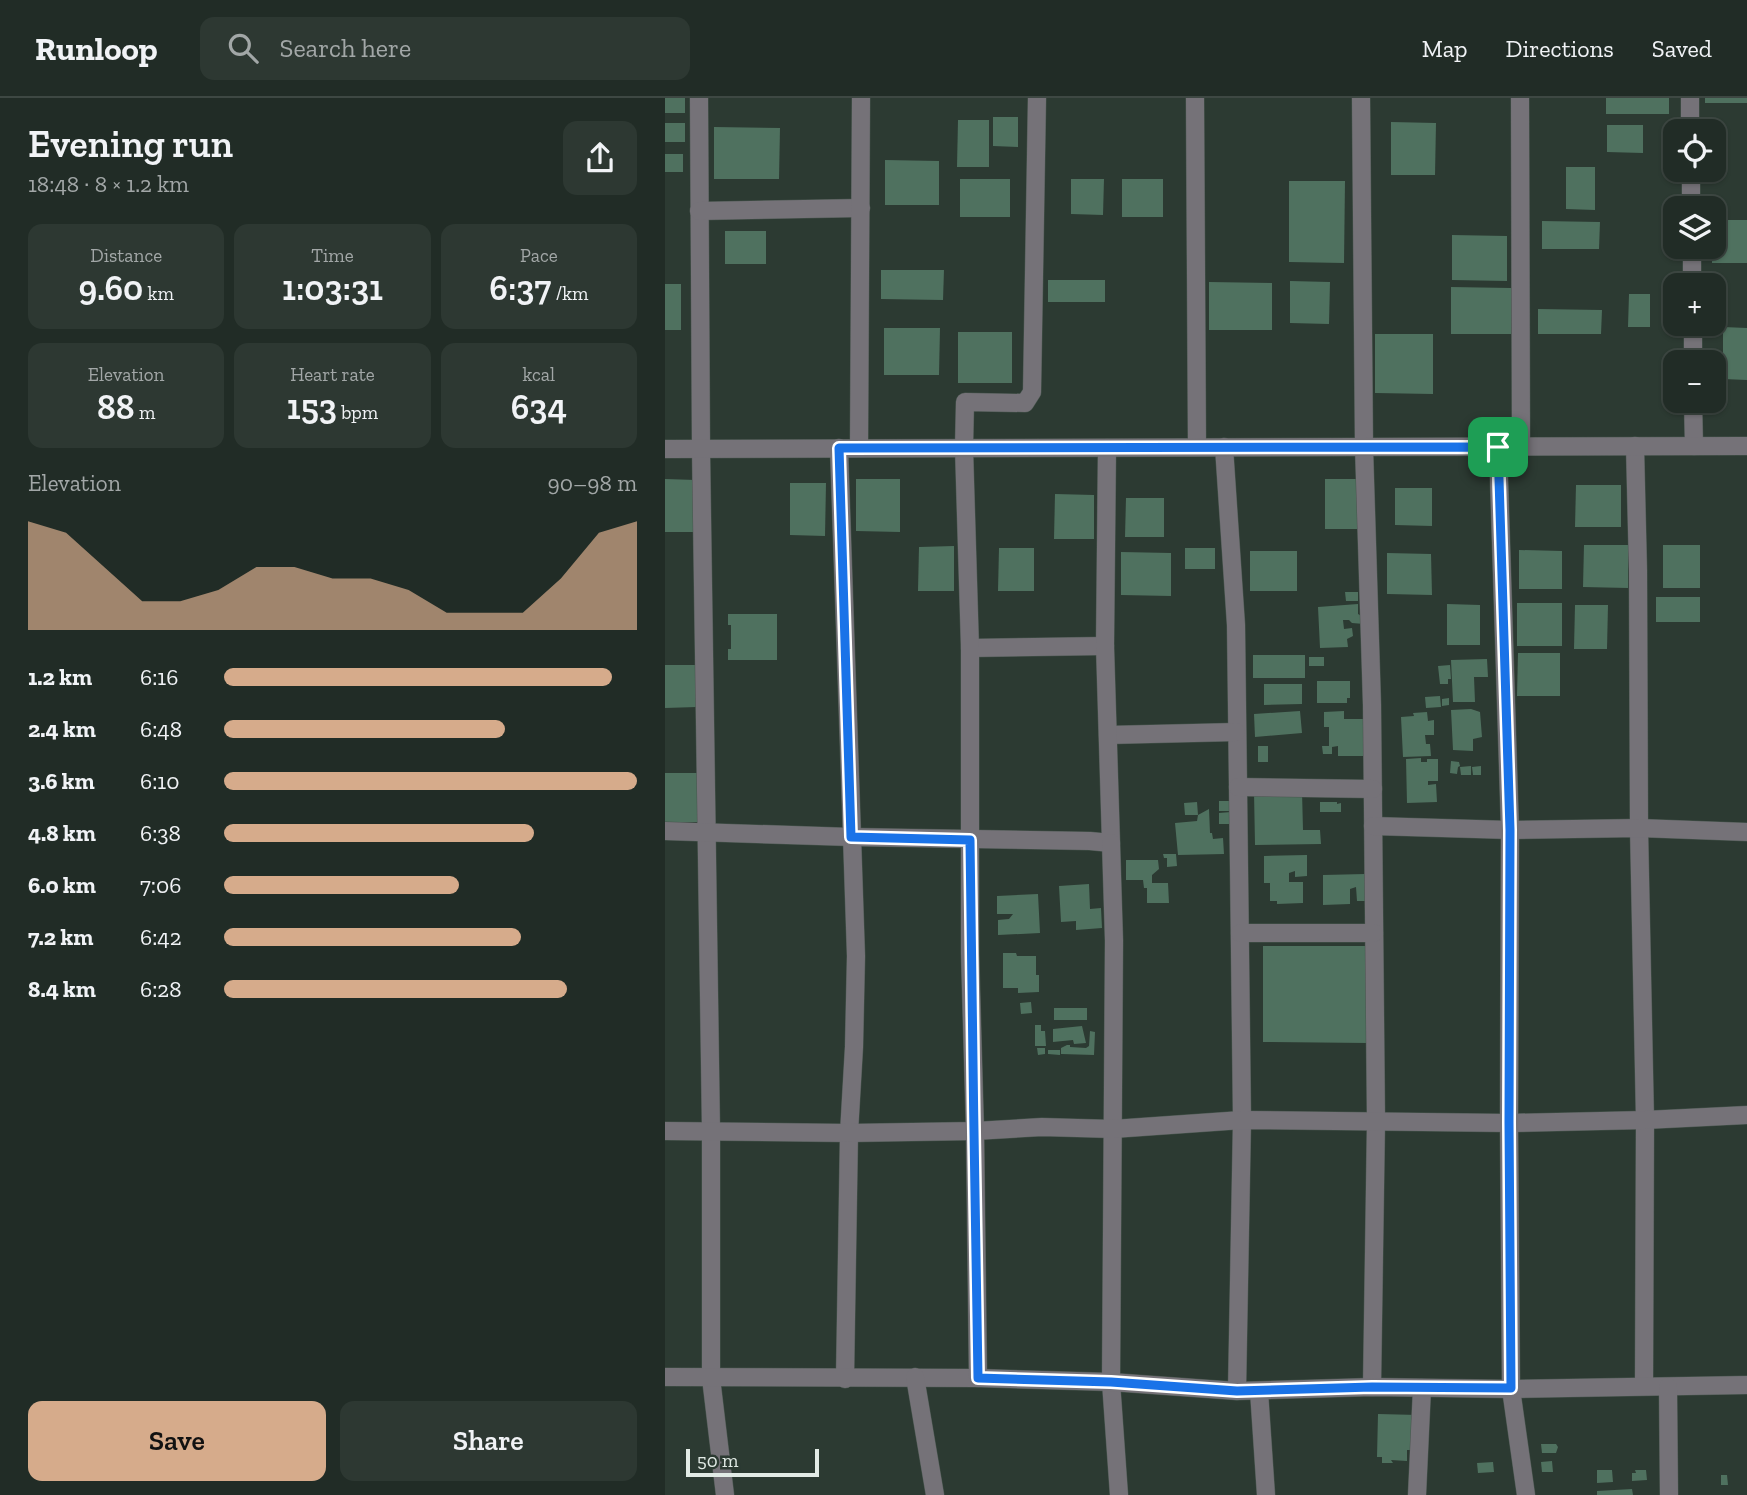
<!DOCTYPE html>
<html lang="en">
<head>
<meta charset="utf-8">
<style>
	:root { --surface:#212c26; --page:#2d3832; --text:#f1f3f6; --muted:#a2a7a7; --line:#3e4843; --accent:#d6ab8b }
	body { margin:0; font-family:"Zilla Slab",serif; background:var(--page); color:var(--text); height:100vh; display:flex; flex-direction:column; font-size:26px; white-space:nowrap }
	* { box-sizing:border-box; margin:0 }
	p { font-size:23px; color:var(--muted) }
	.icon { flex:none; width:38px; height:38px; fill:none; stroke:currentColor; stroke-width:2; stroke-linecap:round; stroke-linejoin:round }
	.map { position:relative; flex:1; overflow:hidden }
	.details { display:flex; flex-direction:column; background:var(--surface); width:665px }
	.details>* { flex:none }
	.buttons { position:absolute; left:998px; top:21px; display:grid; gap:14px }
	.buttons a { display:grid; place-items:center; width:63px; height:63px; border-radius:14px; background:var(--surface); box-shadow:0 2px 5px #0004,0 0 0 2px var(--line); font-size:35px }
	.scale { position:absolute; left:21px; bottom:18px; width:133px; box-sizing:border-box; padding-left:7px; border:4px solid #e2ebe6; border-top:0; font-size:19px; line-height:24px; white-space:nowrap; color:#e2ebe6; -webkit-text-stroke:5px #2c3a32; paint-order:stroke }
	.pin { position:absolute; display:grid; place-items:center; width:60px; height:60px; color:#fff; margin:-30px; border-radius:14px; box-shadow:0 4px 10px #0006 }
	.round { display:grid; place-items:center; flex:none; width:74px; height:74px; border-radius:14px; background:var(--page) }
	.overview { display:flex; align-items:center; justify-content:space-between; height:119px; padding:0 28px }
	h1 { font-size:38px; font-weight:600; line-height:52px }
	.figures { display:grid; grid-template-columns:repeat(3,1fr); gap:10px; height:119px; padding:7px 28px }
	.figures div { display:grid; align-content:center; border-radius:14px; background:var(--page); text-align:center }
	.figures b { font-size:35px; font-weight:600 }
	.figures small { font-size:19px; font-weight:400 }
	.figures p { font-size:19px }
	.chart { height:196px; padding:14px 28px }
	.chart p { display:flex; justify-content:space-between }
	.chart svg { width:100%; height:126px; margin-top:7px; fill:var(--accent); opacity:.7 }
	.action { display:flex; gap:14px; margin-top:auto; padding:14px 28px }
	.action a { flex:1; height:80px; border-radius:14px; background:var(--accent); color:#111; font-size:28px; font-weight:600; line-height:80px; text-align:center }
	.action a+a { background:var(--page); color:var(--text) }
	ul { padding:0 28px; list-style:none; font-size:23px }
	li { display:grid; grid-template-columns:112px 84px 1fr; align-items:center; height:52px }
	li i { height:18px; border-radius:9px; background:var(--accent) }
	header { display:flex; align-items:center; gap:42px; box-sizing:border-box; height:98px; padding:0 35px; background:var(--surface); border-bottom:2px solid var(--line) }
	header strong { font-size:33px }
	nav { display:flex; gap:38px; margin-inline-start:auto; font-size:24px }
	.search { width:490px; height:63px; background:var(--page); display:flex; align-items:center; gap:18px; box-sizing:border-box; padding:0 24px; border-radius:14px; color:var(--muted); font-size:26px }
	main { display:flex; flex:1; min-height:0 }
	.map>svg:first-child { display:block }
	.building { fill:#4f715f }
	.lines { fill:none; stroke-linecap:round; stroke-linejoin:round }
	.minor-casing { stroke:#49564f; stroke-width:19 }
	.minor { stroke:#757278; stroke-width:18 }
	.route-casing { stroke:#fff; stroke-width:14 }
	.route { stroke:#1a73e8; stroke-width:9 }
</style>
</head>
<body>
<header>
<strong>Runloop</strong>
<div class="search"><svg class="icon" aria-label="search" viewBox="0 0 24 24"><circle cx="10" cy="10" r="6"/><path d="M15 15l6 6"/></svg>Search here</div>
<nav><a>Map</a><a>Directions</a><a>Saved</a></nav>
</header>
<main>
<section class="details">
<div class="overview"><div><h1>Evening run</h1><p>18:48 · 8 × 1.2 km</p></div><a class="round"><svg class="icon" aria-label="share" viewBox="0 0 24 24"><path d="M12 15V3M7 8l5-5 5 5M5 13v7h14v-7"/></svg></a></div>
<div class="figures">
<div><p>Distance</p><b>9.60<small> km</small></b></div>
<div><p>Time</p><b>1:03:31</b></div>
<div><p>Pace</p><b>6:37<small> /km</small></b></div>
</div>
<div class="figures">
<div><p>Elevation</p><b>88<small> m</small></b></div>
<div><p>Heart rate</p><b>153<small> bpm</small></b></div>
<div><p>kcal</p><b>634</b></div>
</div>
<div class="chart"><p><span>Elevation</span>90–98 m</p>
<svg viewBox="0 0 160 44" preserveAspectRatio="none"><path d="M0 44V6L10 10L20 22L30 34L40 34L50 30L60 22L70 22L80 26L90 26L100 30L110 38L120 38L130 38L140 26L150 10L160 6V44z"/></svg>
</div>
<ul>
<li><b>1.2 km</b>6:16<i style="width:94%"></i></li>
<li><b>2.4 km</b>6:48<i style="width:68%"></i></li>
<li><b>3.6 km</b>6:10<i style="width:100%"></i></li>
<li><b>4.8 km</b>6:38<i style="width:75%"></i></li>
<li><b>6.0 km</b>7:06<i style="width:57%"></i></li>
<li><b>7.2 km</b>6:42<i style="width:72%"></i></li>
<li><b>8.4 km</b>6:28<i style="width:83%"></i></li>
</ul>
<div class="action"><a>Save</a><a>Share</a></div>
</section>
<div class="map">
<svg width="1082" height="1397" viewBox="0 0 1082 1397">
	<rect width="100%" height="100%" fill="#2c3a32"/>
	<!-- building -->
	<g class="building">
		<rect x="0" y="0" width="20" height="15"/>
		<rect x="941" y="0" width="63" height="16"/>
		<rect x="1040" y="0" width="42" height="5"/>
		<polygon points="328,19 353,19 353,49 328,48"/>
		<polygon points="293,22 324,22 324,69 292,69"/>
		<polygon points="726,24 771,25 770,77 726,77"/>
		<rect x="0" y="25" width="20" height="19"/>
		<polygon points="942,27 978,27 978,55 942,54"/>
		<polygon points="49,29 115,30 114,81 49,81"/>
		<rect x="0" y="56" width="18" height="18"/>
		<polygon points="220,62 274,63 274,107 220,107"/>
		<polygon points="901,69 930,69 930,112 901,111"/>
		<rect x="295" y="81" width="50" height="38"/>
		<polygon points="406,81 439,81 438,117 406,116"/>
		<rect x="457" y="81" width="41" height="38"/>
		<polygon points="624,83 680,83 679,165 624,164"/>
		<polygon points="1048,122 1082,122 1082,165 1047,165"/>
		<polygon points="877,123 935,124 934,151 877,151"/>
		<rect x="60" y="133" width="41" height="33"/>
		<polygon points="787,137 842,138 842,183 787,182"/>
		<polygon points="216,172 279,172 278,202 216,201"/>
		<rect x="383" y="182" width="57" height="22"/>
		<polygon points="625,183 665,184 664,226 625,225"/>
		<polygon points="544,184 607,185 607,232 544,232"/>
		<rect x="0" y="186" width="16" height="46"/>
		<polygon points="786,189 846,190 846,236 786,236"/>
		<polygon points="964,196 985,196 985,229 963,229"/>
		<polygon points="873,211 937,212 936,236 873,236"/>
		<polygon points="1058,229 1082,230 1082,282 1058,281"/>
		<polygon points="219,230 275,230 274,277 219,277"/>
		<rect x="293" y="234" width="54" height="51"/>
		<polygon points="710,236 768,236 768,296 710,295"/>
		<polygon points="0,381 31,382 31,434 0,434"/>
		<polygon points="191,381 235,381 235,434 191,433"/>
		<rect x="660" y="381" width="32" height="50"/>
		<polygon points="125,385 161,385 160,438 125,437"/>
		<polygon points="911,387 956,387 956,429 910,429"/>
		<polygon points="730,390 767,390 767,428 730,427"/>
		<polygon points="390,396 429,397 429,441 389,441"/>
		<polygon points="461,400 499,400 499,439 460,439"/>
		<polygon points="919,447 963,447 963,490 918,489"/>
		<rect x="998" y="447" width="37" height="43"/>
		<polygon points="289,448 289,493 253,493 254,449"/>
		<polygon points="334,450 369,450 369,493 333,493"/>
		<rect x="520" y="450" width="30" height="21"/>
		<polygon points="854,452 897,453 897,491 854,491"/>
		<rect x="585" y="453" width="47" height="40"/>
		<polygon points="456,454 506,455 506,498 456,497"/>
		<polygon points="722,455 766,456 767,497 722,496"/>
		<polygon points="680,494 693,494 693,503 681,503"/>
		<rect x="991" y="499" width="44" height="25"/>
		<rect x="852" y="505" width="45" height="43"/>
		<polygon points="693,506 693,516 700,520 699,526 687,525 684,522 678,522 679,531 687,530 688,538 682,541 683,549 655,550 653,509"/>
		<polygon points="782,506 815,507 815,547 782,547"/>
		<polygon points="910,507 943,507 942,551 909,551"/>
		<polygon points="63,516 112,516 112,562 63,562 63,551 66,551 66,527 63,527"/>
		<polygon points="853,555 895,555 895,598 852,598"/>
		<rect x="588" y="557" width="52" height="23"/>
		<rect x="644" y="559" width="15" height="9"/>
		<polygon points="822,561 823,579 809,579 810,604 788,604 786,562"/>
		<polygon points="0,567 31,567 32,609 0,610"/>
		<polygon points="785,567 786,581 783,581 783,586 775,586 773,568"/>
		<polygon points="652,583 685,583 685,600 682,600 682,605 652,605"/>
		<polygon points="599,586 637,586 637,606 599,607"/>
		<polygon points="775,598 776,609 761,610 760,599"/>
		<polygon points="784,600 784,607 777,608 777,601"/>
		<polygon points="806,611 815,614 817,639 808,641 808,653 788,652 786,612"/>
		<polygon points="635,613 637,635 590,639 589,616"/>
		<polygon points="679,613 679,621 701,621 702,658 673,658 673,648 667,649 667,656 658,656 657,648 664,648 664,629 659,629 659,614"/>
		<polygon points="762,614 763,623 769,622 769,637 760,637 761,646 765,646 766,658 738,659 736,619 749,618 748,615"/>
		<rect x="593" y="648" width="10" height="16"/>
		<polygon points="756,660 756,664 762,664 762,661 773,661 773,683 763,683 763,687 771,686 772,704 742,705 741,661"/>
		<polygon points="786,663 794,664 795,668 793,669 792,676 785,675"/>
		<polygon points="806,668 806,677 796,677 795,669"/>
		<polygon points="816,668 816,677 808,677 807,669"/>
		<polygon points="0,675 35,675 36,724 0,724"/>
		<polygon points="637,693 638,732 655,732 656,746 590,747 589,694"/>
		<rect x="554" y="703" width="10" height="10"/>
		<polygon points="532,704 533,717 544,711 545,735 547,735 548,741 558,740 559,756 513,757 510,725 532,723 533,717 520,717 519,705"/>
		<polygon points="655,704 672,704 672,706 676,705 676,714 655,714"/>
		<polygon points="566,714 566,726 554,726 554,715"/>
		<polygon points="498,756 511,756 512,768 502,769 502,760 499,760"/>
		<polygon points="642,757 642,778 630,779 630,773 624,775 624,784 638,784 638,805 612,806 612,803 605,803 605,785 599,785 599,758"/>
		<polygon points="461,762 493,762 494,771 487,777 487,785 503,785 504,805 482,805 482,790 479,790 478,782 461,782"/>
		<polygon points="700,776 700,803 692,803 691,789 685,791 685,806 658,807 658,777"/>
		<polygon points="424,786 425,811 436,810 437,830 411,832 411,823 396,824 394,788"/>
		<polygon points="373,796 375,835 333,837 333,822 344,821 348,816 332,816 332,798"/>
		<polygon points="598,848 704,848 703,945 598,944"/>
		<polygon points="338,855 351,855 352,858 371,858 371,877 374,877 374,894 353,895 353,890 338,890"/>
		<polygon points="366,904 367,915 356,916 355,905"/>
		<rect x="389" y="910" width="33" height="12"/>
		<polygon points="370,927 376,927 376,933 380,933 381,948 370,948"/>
		<polygon points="417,928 421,945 409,946 408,942 388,944 388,931"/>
		<polygon points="425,933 430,934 429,957 396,956 396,950 402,947 405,947 405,949 421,950 424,948"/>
		<polygon points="372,950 380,950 380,956 373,957"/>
		<polygon points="383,952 395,952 395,957 383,956"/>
		<polygon points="713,1316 753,1317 746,1352 742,1352 742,1363 726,1362 728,1365 717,1365 717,1359 712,1359"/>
		<polygon points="876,1346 891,1346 893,1349 891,1355 877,1355"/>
		<polygon points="887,1363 888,1374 877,1374 876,1364"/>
		<polygon points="828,1364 829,1374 813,1375 812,1365"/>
		<polygon points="932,1372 947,1372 948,1384 932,1385"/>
		<polygon points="970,1372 981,1372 982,1382 967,1383 967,1375 971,1375"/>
		<polygon points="1056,1377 1062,1377 1063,1387 1056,1387"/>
		<polygon points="967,1391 968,1397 932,1397 932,1393"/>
	</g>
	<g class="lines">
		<!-- minor casing -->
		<g class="minor-casing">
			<g id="minor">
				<polyline points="34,0 36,351 46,1033 46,1280 60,1397"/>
				<polyline points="530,0 532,349"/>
				<polyline points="696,0 699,349 707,607 711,1023 707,1289"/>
				<polyline points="855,0 856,348"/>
				<polyline points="1025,0 1025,33"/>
				<polyline points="1026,72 1026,110"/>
				<polyline points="34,113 196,110"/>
				<polyline points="1027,149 1027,187"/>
				<polyline points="1028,226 1028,264"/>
				<polyline points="1028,303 1029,348"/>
				<polyline points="970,348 973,473 974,730 980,1022 979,1288"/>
				<polyline points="559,349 571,527 574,769 577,1022 572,1293"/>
				<polyline points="833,349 845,732 844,1025 846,1291 861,1397"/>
				<polyline points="174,350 191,858 189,949 184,1035 180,1281"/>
				<polyline points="194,350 196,0"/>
				<polyline points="0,351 1082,348"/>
				<polyline points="305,550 440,548"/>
				<polyline points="443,637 571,634"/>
				<polyline points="573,689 708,691"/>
				<polyline points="708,728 845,732 974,730 1082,734"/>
				<polyline points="0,733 186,739 425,743 446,745 440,548 442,350"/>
				<polyline points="446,745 449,843 446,1284 454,1397"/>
				<polyline points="575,835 709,835"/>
				<polyline points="0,1033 184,1035 310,1033 377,1029 448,1031 577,1022 844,1025 980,1022 1082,1017"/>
				<polyline points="0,1279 313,1280 446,1284 572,1293 707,1289 846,1291 1082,1287"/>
				<polyline points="250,1279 270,1397"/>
				<polyline points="313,1280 310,1033 305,855 305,550 299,350 300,304 360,305 367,294 372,0"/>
				<polyline points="1003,1289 1004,1397"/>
				<polyline points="594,1293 601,1397"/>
				<polyline points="752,1397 757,1290"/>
			</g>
		</g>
		<!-- minor -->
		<use href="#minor" class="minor"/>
	</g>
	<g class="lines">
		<!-- route casing -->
		<g class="route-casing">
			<path id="route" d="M 833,349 L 845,732 L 844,1024 L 846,1290 L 707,1289 L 572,1293 L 446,1284 L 313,1280 C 311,1101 306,921 305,742 L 186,739 L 174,350 Z"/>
		</g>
		<!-- route -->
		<use href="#route" class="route"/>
	</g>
</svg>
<div class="buttons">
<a><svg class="icon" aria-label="locate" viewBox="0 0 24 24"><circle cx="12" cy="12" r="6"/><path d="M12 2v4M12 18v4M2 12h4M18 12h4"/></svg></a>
<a><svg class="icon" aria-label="layers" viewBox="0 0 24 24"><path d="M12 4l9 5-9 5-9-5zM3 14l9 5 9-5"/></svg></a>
<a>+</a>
<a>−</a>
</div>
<div class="scale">50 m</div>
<div class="pin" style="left:833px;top:349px;background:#1e9e55"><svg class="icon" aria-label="arrive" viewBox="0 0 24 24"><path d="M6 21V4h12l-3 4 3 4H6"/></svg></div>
</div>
</main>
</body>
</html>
